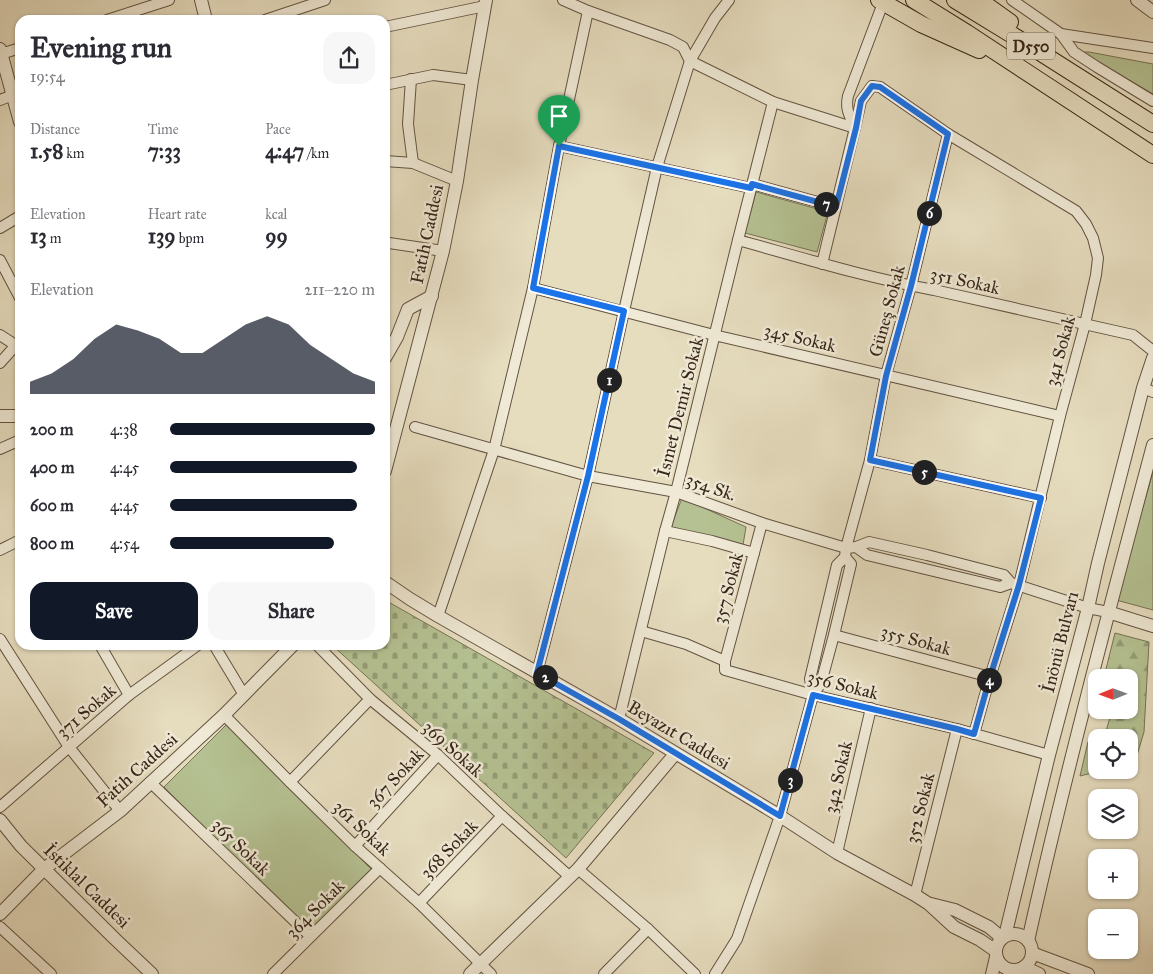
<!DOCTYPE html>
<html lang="en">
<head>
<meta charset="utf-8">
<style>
	:root { --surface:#fff; --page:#f7f7f7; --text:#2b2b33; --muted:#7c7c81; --accent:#111827 }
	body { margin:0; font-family:"IM FELL Great Primer",serif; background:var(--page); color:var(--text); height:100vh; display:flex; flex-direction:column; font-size:19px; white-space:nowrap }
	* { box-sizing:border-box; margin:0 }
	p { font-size:16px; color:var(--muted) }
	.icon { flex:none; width:28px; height:28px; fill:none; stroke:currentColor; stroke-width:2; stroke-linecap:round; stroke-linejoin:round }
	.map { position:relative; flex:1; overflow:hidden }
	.panel { position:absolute; left:15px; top:15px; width:375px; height:635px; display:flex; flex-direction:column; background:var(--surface); border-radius:15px; box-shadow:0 1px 4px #0004 }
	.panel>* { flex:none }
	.needle { width:32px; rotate:269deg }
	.fabs { position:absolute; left:1088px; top:669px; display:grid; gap:10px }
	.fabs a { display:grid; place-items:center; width:50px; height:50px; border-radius:10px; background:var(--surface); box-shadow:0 1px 4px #0004; font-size:25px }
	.pin { position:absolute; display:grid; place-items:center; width:42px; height:42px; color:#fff; margin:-51px -21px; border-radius:50% 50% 50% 0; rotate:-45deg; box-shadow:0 0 5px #0007 }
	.pin .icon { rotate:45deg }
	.km { position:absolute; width:25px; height:25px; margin:-12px; border-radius:50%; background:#222; color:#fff; font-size:14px; line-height:25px; text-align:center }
	.round { display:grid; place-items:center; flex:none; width:52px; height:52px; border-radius:15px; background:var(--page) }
	.headline { display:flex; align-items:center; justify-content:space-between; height:85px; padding:0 15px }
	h1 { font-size:28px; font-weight:700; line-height:38px }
	.stats { display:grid; grid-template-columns:repeat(3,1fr); gap:8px; height:85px; padding:5px 15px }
	.stats div { display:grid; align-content:center }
	.stats b { font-size:21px; font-weight:700 }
	.stats small { font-size:14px; font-weight:400 }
	.stats p { font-size:14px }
	.chart { height:140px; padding:10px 15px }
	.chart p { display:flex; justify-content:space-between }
	.chart svg { width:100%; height:90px; margin-top:5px; fill:var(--accent); opacity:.7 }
	.primary-button { display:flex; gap:10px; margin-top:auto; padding:10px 15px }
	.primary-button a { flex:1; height:58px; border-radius:15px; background:var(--accent); color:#fff; font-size:20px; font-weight:700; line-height:58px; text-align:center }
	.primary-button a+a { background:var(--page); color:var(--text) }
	ul { padding:0 15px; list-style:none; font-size:16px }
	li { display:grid; grid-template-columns:80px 60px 1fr; align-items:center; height:38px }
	li i { height:12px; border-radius:6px; background:var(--accent) }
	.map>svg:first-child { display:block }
	.forest { fill:url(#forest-firs); stroke:#767355 }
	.cemetery { fill:url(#cemetery-stones); stroke:#767355 }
	.park { fill:#b5c192; stroke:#767355 }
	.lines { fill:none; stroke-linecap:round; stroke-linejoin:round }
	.minor-casing { stroke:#635342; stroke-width:12 }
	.tertiary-casing { stroke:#635342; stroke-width:14 }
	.trunk-casing { stroke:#372518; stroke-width:18 }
	.minor { stroke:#efe9d5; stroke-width:10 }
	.tertiary { stroke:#efe9d5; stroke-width:12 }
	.trunk { stroke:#e6ddbf; stroke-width:16 }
	.route-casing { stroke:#fff; stroke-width:10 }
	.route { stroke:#1a73e8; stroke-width:6 }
	.labels { text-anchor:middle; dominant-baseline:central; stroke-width:5; stroke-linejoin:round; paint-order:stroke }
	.shield { fill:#efe9d5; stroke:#6e6051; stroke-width:1 }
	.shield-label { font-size:16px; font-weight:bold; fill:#372518 }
	.street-label { font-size:18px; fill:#372518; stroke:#efe9d5 }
</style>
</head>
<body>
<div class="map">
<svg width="1153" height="974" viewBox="0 0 1153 974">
	<defs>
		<pattern id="forest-firs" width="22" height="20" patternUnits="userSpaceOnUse" patternTransform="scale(1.25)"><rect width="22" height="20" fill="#b5c192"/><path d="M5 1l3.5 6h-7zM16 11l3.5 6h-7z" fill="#949d76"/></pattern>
		<pattern id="cemetery-stones" width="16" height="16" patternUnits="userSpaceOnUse" patternTransform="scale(1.25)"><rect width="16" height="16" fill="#b5c192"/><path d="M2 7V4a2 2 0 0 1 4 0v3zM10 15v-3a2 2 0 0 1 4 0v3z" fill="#949d76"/></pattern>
	</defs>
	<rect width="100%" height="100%" fill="#e6ddbf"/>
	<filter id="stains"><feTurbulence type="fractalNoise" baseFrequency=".004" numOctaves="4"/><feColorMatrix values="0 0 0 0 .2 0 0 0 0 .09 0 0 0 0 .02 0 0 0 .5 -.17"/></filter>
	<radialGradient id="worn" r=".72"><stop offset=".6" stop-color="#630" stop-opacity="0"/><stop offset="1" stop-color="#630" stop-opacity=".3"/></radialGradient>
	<!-- forest -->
	<g class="forest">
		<polygon points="1115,633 1149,642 1144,732 1135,762 1129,763 1129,738 1099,737 1105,735 1112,710 1129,710 1129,678 1104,677"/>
		<polygon points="1096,739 1096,770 1103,770 1080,776 1088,742"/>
	</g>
	<!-- cemetery -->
	<polygon class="cemetery" points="385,600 654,753 566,858 332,645 385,645"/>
	<!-- park -->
	<g class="park">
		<polygon points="1084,52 1089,52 1153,64 1153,94 1087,55"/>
		<polygon points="756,192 828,212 817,252 745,233"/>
		<polygon points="1153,472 1153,610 1116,600"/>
		<polygon points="682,498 746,527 743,545 671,527"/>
		<polygon points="227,724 371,869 308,932 164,787"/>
	</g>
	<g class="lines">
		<!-- minor casing -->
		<g class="minor-casing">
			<g id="minor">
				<polyline points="563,0 588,11 670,40 683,47 690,61 773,102 855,128"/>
				<polyline points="1012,0 1061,34 1153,48"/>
				<polyline points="107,20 169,0"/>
				<polyline points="265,20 325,0"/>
				<polyline points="385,27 485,6"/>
				<polyline points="1061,34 1074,52 1097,67 1153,101"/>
				<polyline points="1,54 20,48"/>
				<polyline points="411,79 408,124 413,163"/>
				<polyline points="385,85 433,75 472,80"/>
				<polyline points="0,100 13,95 20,95"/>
				<path d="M 855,128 C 850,116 845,110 848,96 L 883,3"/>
				<polyline points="559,146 751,188"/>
				<polyline points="385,161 413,163 457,181"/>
				<polyline points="752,184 836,207"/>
				<polyline points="0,228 20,216"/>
				<path d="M 738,240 C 803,258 868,278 934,290 L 1133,335 L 1153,351"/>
				<polyline points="385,244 389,243 443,251"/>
				<polyline points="0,260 20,298"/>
				<polyline points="822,264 855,128 861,101 872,86 880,87 948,134 1076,211 1086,224 1093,238 1098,258 1096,275 1085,324 1060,416 1019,585 990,677 974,734"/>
				<polyline points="533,288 714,335 1060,416"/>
				<polyline points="0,335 20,348"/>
				<polyline points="0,363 16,345 20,345"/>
				<polyline points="1143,388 1153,392"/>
				<polyline points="415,427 588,476 676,492 762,523 846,548 856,547 869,542 927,555 1004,575 1011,583 1088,608 1108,612"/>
				<polyline points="0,449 20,440"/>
				<polyline points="870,460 1041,498"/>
				<polyline points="665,531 712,541 754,553"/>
				<polyline points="856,547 867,555 1000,587 1011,583"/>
				<polyline points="0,550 20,540"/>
				<polyline points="438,616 494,450 533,288 559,146 588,11"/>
				<polyline points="641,631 686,644 725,661 725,670 813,695 957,729 1049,755"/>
				<polyline points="834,635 990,677"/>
				<polyline points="0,639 69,747 120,811"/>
				<polyline points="100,645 129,695"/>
				<polyline points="214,645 244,695"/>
				<polyline points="317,645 370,699 438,755 502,816 569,876"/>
				<polyline points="725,661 762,523"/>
				<polyline points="537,673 588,476 624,311 657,167 690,61 715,18 729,0"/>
				<polyline points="813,695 810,679 837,565 845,557 846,548 870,460 886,375 911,286 948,134"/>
				<polyline points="224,715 290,782 355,846 419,903 491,974"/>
				<polyline points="619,719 665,531 676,492 738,240 773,102"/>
				<polyline points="150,782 310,936"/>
				<polyline points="290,782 370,699"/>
				<polyline points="0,807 129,695 198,645"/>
				<polyline points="355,846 438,755"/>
				<polyline points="837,853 871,708"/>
				<polyline points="578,869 648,929 695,974"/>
				<polyline points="915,895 957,729"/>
				<polyline points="419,903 502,816"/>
				<polyline points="0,927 51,974"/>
				<polyline points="273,974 380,868"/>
				<polyline points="604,974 648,929"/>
				<polyline points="715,974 737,939 780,816 813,695 821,683 834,635 851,564 845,557"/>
			</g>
		</g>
		<!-- tertiary casing -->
		<g class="tertiary-casing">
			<g id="tertiary">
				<polyline points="201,0 206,20"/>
				<polyline points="1137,0 1153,12"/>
				<polyline points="0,49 20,122"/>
				<polyline points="385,358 397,337 408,309 432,296"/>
				<polyline points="0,416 20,416"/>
				<polyline points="385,471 443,251 457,181 472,80 486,0"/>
				<polyline points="385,582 410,599 438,616 619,719 780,816 837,853 915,895 929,904 954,927 980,940 996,951"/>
				<polyline points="1108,612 1153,626"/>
				<polyline points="0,820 21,846 115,939 152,974"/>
				<polyline points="931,904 955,910 989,927 1002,938"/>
				<polyline points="0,914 44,869 120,811 224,715 293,645"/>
				<circle cx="1014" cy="952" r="18"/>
				<polyline points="1005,936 1049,755 1088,608 1098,563 1143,388 1153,358"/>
				<path d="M 1028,941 C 1065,775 1109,610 1153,445"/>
				<polyline points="1032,953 1088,974"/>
				<polyline points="1024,967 1039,974"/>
				<polyline points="470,974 578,869 675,754"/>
				<polyline points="992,974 996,957"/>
			</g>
		</g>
		<!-- trunk casing -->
		<g class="trunk-casing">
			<g id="trunk">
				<polyline points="879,0 921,24 979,50"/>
				<polyline points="914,0 967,33 1153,155"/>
				<polyline points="955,0 1027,44 1153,124"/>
				<polyline points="979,0 1010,22"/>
			</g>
		</g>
		<!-- minor -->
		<use href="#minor" class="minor"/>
		<!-- tertiary -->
		<use href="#tertiary" class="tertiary"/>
		<!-- trunk -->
		<use href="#trunk" class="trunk"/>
	</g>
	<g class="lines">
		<!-- route casing -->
		<g class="route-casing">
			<polygon id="route" points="872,86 880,87 948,134 911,286 886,376 870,460 1041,498 1019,585 990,677 974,734 957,729 813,695 780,816 619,719 537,673 588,476 624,311 533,288 559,146 751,188 752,184 836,207 856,128 861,101"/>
		</g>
		<!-- route -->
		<use href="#route" class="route"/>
	</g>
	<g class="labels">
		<!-- shield labels -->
		<rect class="shield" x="1007" y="32.5" width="48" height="27" rx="4"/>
		<g class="shield-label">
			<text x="1031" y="46">D550</text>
		</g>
		<!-- street labels -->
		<g class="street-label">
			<text transform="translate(427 234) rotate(-78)">Fatih Caddesi</text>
			<text transform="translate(965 281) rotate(12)">351 Sokak</text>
			<text transform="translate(887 311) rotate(-75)">Güneş Sokak</text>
			<text transform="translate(800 338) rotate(13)">345 Sokak</text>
			<text transform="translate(1060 351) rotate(-75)">341 Sokak</text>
			<text transform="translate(680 407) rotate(-76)">İsmet Demir Sokak</text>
			<text transform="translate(711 487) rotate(19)">354 Sk.</text>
			<text transform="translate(728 588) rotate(-75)">357 Sokak</text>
			<text transform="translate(916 640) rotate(15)">355 Sokak</text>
			<text transform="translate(1060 642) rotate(-76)">İnönü Bulvarı</text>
			<text transform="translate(843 685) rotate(14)">356 Sokak</text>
			<text transform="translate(86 711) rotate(-41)">371 Sokak</text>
			<text transform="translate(679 735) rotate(31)">Beyazıt Caddesi</text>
			<text transform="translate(453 749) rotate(42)">369 Sokak</text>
			<text transform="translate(137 770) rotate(-42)">Fatih Caddesi</text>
			<text transform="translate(838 777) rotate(-77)">342 Sokak</text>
			<text transform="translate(395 778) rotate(-47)">367 Sokak</text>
			<text transform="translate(920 808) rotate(-76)">352 Sokak</text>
			<text transform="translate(362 828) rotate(43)">361 Sokak</text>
			<text transform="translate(241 847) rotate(44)">365 Sokak</text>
			<text transform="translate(449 849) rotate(-46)">368 Sokak</text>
			<text transform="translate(87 886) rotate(44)">İstiklal Caddesi</text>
			<text transform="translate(315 909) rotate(-45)">364 Sokak</text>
		</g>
	</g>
	<rect width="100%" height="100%" filter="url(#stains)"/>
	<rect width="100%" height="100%" fill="url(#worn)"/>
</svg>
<div class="fabs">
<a><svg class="needle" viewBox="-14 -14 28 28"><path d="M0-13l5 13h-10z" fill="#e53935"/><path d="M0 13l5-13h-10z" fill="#7c7c81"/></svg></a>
<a><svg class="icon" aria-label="locate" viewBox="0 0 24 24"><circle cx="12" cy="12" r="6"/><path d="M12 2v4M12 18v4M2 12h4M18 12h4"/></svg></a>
<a><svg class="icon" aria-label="layers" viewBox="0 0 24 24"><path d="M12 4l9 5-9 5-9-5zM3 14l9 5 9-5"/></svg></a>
<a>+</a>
<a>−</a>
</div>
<div class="pin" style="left:559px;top:146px;background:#1e9e55"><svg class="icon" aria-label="arrive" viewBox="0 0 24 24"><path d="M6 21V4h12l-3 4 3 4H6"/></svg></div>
<b class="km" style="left:609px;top:380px">1</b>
<b class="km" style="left:545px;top:677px">2</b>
<b class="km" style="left:790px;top:780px">3</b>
<b class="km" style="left:989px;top:680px">4</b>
<b class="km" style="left:924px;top:472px">5</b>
<b class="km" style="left:929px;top:213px">6</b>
<b class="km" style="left:826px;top:204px">7</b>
<section class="panel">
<div class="headline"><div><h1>Evening run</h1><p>19:54</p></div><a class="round"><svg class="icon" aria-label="share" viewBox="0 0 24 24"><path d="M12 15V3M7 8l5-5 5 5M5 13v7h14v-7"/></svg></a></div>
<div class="stats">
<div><p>Distance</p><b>1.58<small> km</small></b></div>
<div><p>Time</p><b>7:33</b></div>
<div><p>Pace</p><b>4:47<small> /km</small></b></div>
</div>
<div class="stats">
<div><p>Elevation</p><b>13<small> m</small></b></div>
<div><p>Heart rate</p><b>139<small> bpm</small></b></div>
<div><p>kcal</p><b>99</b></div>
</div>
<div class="chart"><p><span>Elevation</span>211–220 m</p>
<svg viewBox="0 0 160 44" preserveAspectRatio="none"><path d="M0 44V38L10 34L20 27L30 17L40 10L50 13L60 17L70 24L80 24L90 17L100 10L110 6L120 10L130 20L140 27L150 34L160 38V44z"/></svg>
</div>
<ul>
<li><b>200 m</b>4:38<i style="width:100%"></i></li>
<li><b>400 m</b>4:45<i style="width:91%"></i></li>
<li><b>600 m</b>4:45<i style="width:91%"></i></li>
<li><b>800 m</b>4:54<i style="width:80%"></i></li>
</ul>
<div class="primary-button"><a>Save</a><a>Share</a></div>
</section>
</div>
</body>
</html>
